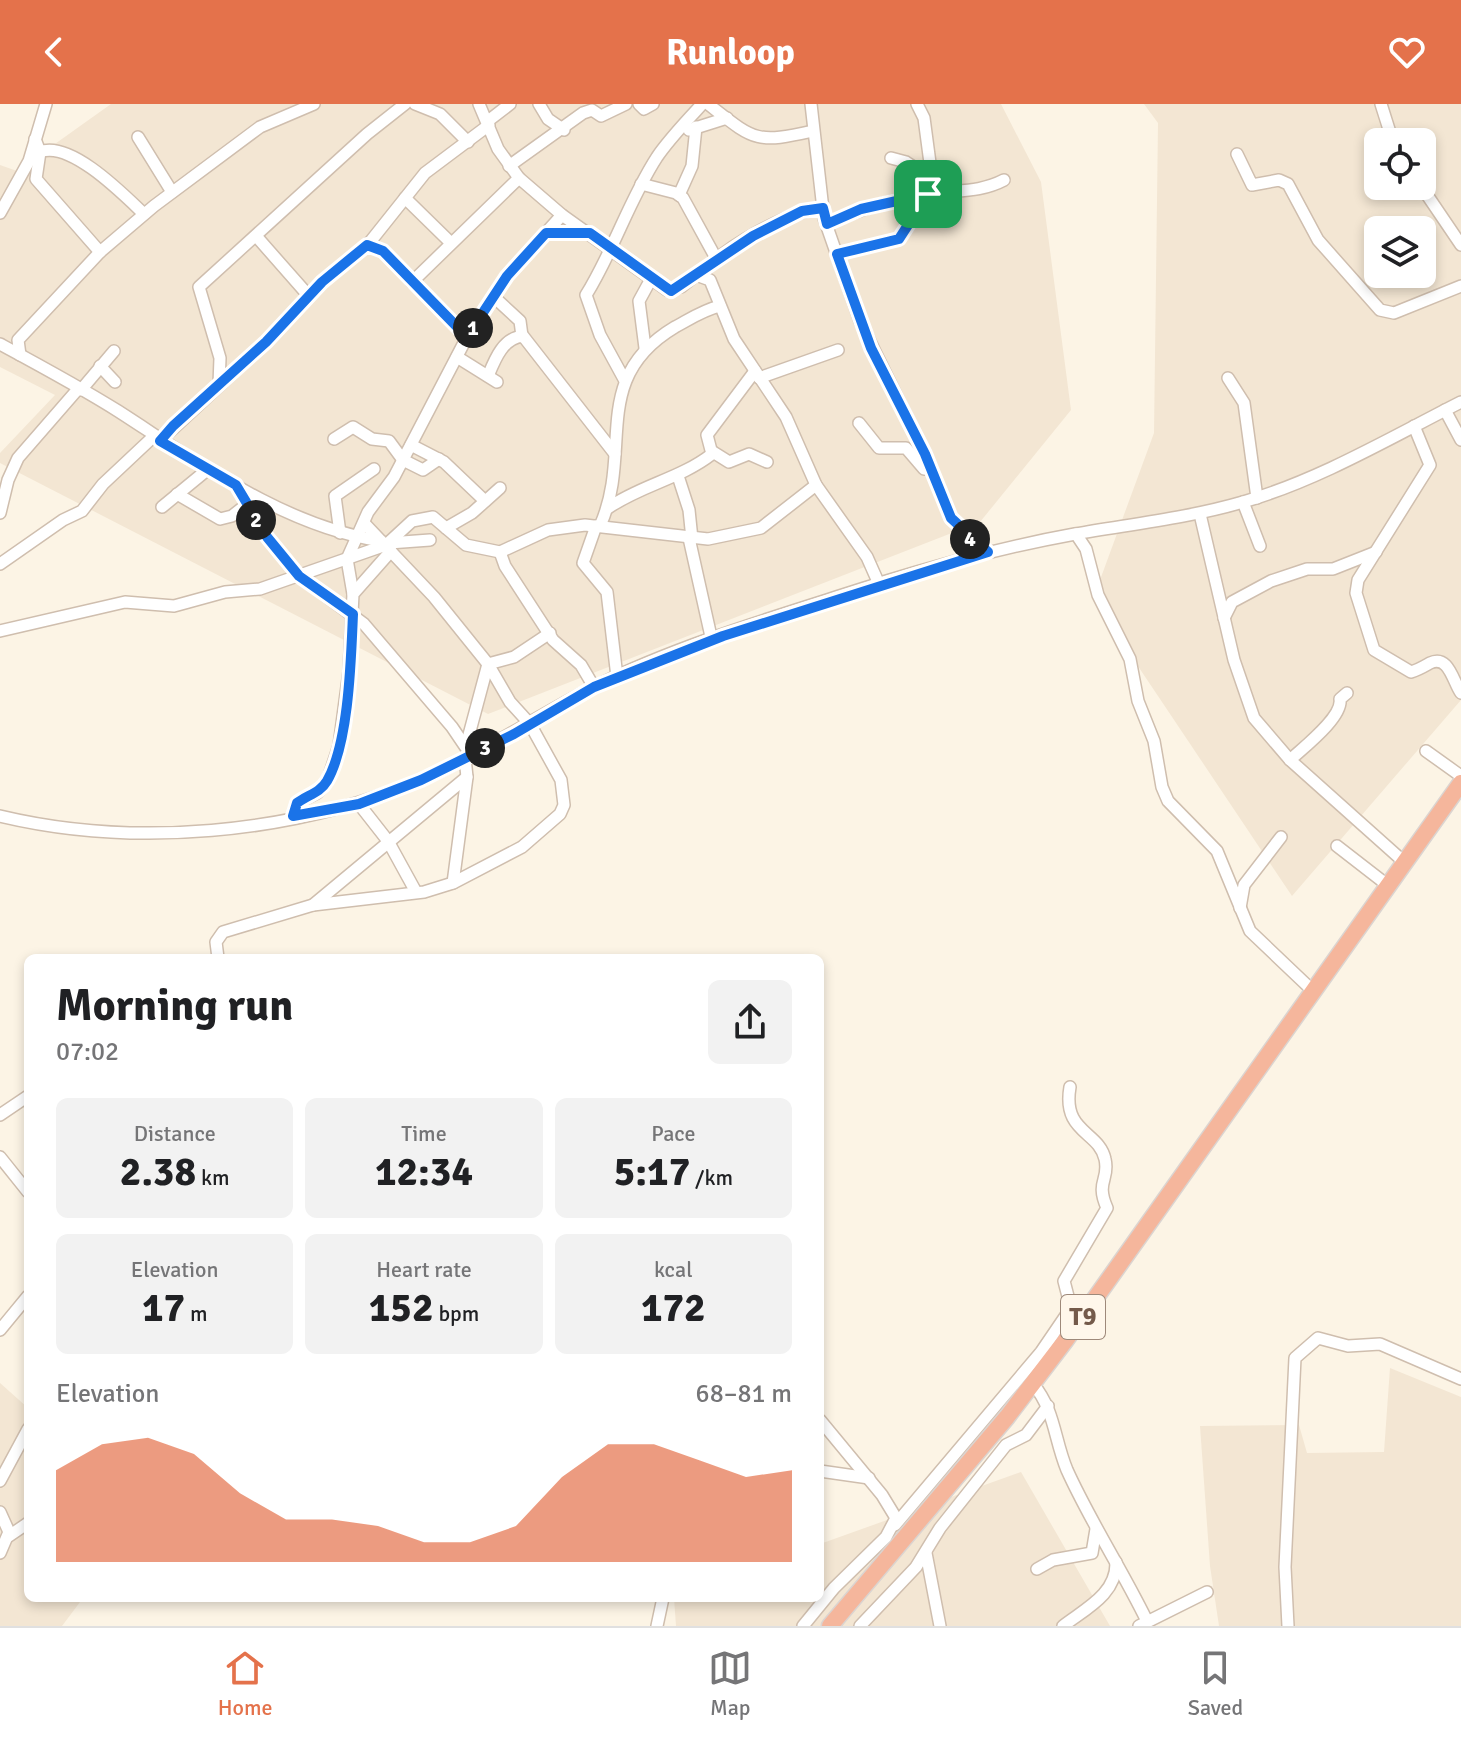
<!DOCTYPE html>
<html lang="en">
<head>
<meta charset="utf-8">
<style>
	:root { --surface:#fff; --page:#f2f2f2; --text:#202124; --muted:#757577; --line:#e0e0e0; --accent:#e4724b }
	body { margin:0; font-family:Signika,sans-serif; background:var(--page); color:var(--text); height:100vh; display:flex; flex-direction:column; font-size:30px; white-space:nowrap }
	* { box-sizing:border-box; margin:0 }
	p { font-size:26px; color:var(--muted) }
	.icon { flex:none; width:44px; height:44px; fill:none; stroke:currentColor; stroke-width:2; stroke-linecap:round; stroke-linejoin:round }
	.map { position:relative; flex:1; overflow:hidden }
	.drawer { position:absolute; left:24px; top:850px; width:800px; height:648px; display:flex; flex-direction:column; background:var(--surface); border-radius:12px; box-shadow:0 4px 12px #0003 }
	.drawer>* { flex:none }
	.tools { position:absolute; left:1364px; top:24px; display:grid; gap:16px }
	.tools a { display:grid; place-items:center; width:72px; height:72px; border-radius:12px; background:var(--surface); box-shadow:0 4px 12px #0003; font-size:40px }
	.pin { position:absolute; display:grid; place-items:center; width:68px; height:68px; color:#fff; margin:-34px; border-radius:16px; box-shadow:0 4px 12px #0006 }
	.km { position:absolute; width:40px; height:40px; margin:-20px; border-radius:50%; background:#222; color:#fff; font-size:22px; line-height:40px; text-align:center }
	.round { display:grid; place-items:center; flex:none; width:84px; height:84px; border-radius:12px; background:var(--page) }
	.headline { display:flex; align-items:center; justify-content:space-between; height:136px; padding:0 32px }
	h1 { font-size:44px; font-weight:800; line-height:60px }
	.metrics { display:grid; grid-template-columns:repeat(3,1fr); gap:12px; height:136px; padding:8px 32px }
	.metrics div { display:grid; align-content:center; border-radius:12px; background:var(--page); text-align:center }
	.metrics b { font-size:40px; font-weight:800 }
	.metrics small { font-size:22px; font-weight:400 }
	.metrics p { font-size:22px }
	.chart { height:224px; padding:16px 32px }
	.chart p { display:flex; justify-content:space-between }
	.chart svg { width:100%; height:144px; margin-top:8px; fill:var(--accent); opacity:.7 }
	header { display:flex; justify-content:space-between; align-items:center; height:104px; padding:0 32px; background:var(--accent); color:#fff; font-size:36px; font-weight:800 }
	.menu { display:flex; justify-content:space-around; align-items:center; height:112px; border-top:2px solid var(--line); background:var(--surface); font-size:22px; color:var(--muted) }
	.menu a { display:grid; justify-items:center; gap:4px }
	.menu .active { color:var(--accent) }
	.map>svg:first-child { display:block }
	.residential { fill:#f3e6d3; fill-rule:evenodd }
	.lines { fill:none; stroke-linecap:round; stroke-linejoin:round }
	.minor-casing { stroke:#cfbeae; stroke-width:14 }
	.highway-casing { stroke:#dbd4d0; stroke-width:19 }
	.minor { stroke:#fff; stroke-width:11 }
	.highway { stroke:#f5b69c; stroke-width:16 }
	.route-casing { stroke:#fff; stroke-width:16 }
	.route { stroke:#1a73e8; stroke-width:10 }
	.labels { text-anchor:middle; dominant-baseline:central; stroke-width:7; stroke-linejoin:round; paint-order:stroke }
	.shield { fill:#fff7eb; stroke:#9e897a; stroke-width:2 }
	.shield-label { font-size:26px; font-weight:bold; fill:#745a4a }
</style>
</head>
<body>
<header><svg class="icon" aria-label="back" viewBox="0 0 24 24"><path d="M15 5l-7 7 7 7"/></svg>Runloop<svg class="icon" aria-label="heart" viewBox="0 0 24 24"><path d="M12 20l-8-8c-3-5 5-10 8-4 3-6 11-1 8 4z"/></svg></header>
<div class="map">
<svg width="1461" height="1522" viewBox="0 0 1461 1522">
	<rect width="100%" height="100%" fill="#fcf4e5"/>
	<!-- residential -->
	<g class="residential">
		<polygon points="111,0 1001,0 1041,78 1071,306 980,418 488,610 0,359 0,349 55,291 0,263 0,61 17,67"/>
		<path d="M 1144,0 L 1461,0 L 1461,596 L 1292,792 L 1093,495 L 1154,329 L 1158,19 ZM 1378,38 L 1422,38 L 1422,82 L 1378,82 ZM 1378,126 L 1422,126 L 1422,170 L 1378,170 Z"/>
		<polygon points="1390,1264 1461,1293 1461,1522 1219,1522 1210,1462 1200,1322 1299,1321 1307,1349 1384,1348"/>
		<polygon points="0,1279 28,1304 28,1494 83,1494 62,1522 0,1522"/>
		<polygon points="1021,1368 1110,1522 676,1522 674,1494 820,1494 820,1440"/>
	</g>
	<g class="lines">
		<!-- minor casing -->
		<g class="minor-casing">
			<g id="minor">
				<polyline points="415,0 440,10 468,38"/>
				<polyline points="479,0 498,45 519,74 562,111 667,186 681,183 696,171 710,176 734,235 786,313 816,381 867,453 879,480"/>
				<polyline points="539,0 548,15 564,26"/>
				<polyline points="639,0 644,5 653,0"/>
				<path d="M 708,0 C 754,36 755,40 813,27"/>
				<polyline points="811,0 824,114 860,217 925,350 951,414 988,448"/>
				<polyline points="917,0 924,14 934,89"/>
				<polyline points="1381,0 1393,38"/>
				<polyline points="488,17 510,0"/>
				<polyline points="689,26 727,14"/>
				<polyline points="138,33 172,88"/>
				<polyline points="35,35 40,48 36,75 100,148"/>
				<path d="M 40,48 C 70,36 123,90 144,110"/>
				<polyline points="1237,50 1252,81 1279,76 1288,80 1318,136 1380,206 1394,209 1461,182"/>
				<polyline points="891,54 906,58 932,75"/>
				<polyline points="509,62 583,9 592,6 601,12 626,0"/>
				<polyline points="641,80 676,89 683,94 717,156"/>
				<polyline points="1421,82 1461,141"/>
				<polyline points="679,91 692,62 696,23"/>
				<polyline points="405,94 450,138"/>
				<polyline points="0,109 29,57 46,0"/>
				<path d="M 827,120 C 861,104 898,94 936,89 C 960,86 981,88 1004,76"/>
				<polyline points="546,129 589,129"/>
				<polyline points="256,132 308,191"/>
				<polyline points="367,141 383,147 467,233"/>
				<polyline points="837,150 899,135 928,90"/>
				<path d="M 701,170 C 725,143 788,107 823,104"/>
				<polyline points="412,178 519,74"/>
				<polyline points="494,193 520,217 522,232"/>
				<path d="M 0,240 C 39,261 80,283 118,307 C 199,359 283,422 381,437"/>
				<polyline points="645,244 639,197 651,175"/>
				<polyline points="20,251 18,236 100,148 154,102 260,23 314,0"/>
				<polyline points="457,253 497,278"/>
				<polyline points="100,262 115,278"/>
				<path d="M 488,272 C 495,255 503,234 523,232 L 615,350"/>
				<polyline points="759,274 838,246"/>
				<polyline points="1228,274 1244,299 1257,394"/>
				<path d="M 624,275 L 600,231 L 586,191 C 613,148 629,96 657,53 C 670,34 687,17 702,0"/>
				<polyline points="219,280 220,254 199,183 367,30 405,0"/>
				<polyline points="81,286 114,247"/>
				<polyline points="1445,306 1461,336"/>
				<polyline points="859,319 879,344 906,344 924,365 930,364"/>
				<path d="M 1414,322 L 1430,361 L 1358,476 L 1356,489 L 1374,546 L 1411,568 C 1418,566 1423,563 1430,559 C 1449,550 1453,578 1461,589"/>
				<polyline points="334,335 353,323 372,335 389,337 403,356 423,366 439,355"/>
				<polyline points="160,337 266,238 322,178 370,138 425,69 489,21"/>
				<polyline points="411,341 444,358 485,397"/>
				<polyline points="713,348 729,358 749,350 767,358"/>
				<polyline points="678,372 689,406 692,435"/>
				<polyline points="237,383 267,433 299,472 364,520 452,623 471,651"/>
				<polyline points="177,390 220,415 232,412 246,401"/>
				<polyline points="1243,398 1260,442"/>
				<polyline points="162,403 207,366"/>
				<path d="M 608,404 C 641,381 680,375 712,350 L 707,331 L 755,267"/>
				<polyline points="0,409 8,376 18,354 78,285"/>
				<polyline points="1200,410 1234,556 1254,614 1290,656 1403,757"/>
				<polyline points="596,422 583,459 607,488 617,573"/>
				<path d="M 600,422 C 634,346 588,275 675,223 C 690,215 703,206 720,202"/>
				<polyline points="446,424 472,409 500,384"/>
				<polyline points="340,429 335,392 374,365"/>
				<polyline points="1076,430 1086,445 1098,491 1130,555 1138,597 1154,637 1162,683 1168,697 1217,747 1250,827 1313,887"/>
				<polyline points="689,434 712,537"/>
				<polyline points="389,439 430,436"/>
				<polyline points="500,448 505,462 553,536 581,561 594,583"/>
				<polyline points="0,460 63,416 82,407 103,380 153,333"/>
				<polyline points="353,490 347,455 368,408 394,373 467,233 507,172 562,111"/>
				<polyline points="1224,514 1232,498 1271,477 1307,465 1333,465 1376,448"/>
				<polyline points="0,527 125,498 174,502 225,488 260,485 386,441 412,417 433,413 466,441 500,448 548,426 585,421 708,435 761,424 816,381"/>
				<polyline points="466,642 488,560 514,553 550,529"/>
				<polyline points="1426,647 1461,672"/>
				<path d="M 1290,656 C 1304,643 1343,613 1340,595 L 1347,589"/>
				<polyline points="359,700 388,737 416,788"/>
				<path d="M 0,712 C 134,744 291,730 418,677 C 481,651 536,612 596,582 C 682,539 788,509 880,479 C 944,459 1009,442 1075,430 C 1132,420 1188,414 1243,398 C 1319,376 1390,334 1461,298"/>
				<polyline points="293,712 299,698 317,689 327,678 339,642 349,568 353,490 391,447"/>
				<polyline points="1337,742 1386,780"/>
				<polyline points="453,779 467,673 465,654"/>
				<polyline points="313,801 424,788 453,779 522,743 560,710 564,701 561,676 530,620 510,598 488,560 434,493 364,419"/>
				<polyline points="1240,804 1244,781 1281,733"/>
				<polyline points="218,854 216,838 223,828 313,801 467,673"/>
				<polyline points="0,1011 28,992"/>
				<polyline points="0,1053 28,1088"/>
				<polyline points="0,1226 28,1192"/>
				<path d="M 1033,1280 C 1055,1306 1054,1335 1067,1366 C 1090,1417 1121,1464 1146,1515"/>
				<polyline points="820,1367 869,1374"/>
				<polyline points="0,1377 28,1325"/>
				<polyline points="0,1408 9,1428 0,1449"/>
				<path d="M 895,1421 L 1041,1248 L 1071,1204 L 1064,1177 L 1107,1104 C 1095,1077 1110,1076 1105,1055 C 1099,1027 1062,1029 1070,983"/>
				<polyline points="9,1432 28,1419"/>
				<polyline points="926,1449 940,1522"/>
				<polyline points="1037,1465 1053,1456 1092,1449 1096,1425"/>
				<polyline points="657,1522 663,1494"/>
				<polyline points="803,1522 834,1484 886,1433 896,1414 882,1391 820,1316"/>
				<polyline points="860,1522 916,1463 940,1424 1006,1341 1026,1331 1048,1302"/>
				<path d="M 1063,1522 C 1085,1505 1117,1490 1116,1458"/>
				<polyline points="1139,1522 1207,1488"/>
				<polyline points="1288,1522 1285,1463 1295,1254 1318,1234 1348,1242 1380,1240 1461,1275"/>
			</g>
		</g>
		<!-- highway casing -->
		<g class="highway-casing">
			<polyline id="highway" points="830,1522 1007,1313 1065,1237 1461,679"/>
		</g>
		<!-- minor -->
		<use href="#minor" class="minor"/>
		<!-- highway -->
		<use href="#highway" class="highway"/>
	</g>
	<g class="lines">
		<!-- route casing -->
		<g class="route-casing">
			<path id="route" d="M 928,90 L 899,135 L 837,150 L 871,244 L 925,350 L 951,414 L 988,448 L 723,532 L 594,583 L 514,630 L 421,676 L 359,700 L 293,712 L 297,699 C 307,691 320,689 327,677 C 349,639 351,555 353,510 L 299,472 L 267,433 L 236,381 L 160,337 L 173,322 L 266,238 L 322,178 L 367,141 L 383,147 L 467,233 L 507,172 L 546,129 L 590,129 L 671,187 L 753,132 L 802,107 L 823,104 L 827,120 L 861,105 Z"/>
		</g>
		<!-- route -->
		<use href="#route" class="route"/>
	</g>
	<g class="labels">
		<!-- shield labels -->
		<rect class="shield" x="1061" y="1191" width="44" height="44" rx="6"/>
		<g class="shield-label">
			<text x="1083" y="1213">T9</text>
		</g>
	</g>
</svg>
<div class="tools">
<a><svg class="icon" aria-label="locate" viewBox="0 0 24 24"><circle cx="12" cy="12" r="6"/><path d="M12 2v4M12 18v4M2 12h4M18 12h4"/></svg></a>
<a><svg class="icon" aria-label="layers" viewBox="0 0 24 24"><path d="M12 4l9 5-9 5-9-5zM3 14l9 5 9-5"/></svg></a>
</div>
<div class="pin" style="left:928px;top:90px;background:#1e9e55"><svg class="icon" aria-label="arrive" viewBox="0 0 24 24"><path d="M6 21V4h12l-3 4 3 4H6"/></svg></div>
<b class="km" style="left:473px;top:224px">1</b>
<b class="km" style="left:256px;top:416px">2</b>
<b class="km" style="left:485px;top:644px">3</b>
<b class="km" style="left:970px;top:435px">4</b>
<section class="drawer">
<div class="headline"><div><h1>Morning run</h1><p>07:02</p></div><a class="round"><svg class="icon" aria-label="share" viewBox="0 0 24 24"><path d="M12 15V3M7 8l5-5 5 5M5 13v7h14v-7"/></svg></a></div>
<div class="metrics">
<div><p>Distance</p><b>2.38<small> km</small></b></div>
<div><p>Time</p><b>12:34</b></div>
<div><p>Pace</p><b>5:17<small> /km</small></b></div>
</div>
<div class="metrics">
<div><p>Elevation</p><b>17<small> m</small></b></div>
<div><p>Heart rate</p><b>152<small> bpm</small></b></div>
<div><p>kcal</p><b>172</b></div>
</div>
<div class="chart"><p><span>Elevation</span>68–81 m</p>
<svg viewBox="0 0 160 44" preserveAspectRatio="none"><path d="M0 44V16L10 8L20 6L30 11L40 23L50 31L60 31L70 33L80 38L90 38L100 33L110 18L120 8L130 8L140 13L150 18L160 16V44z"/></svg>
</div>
</section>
</div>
<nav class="menu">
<a class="active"><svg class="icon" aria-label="home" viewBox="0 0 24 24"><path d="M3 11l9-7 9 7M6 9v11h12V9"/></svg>Home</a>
<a><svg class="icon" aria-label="map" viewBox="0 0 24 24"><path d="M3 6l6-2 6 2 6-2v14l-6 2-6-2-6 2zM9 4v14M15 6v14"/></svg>Map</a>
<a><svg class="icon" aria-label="saved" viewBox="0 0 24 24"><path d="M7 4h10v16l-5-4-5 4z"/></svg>Saved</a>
</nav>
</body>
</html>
